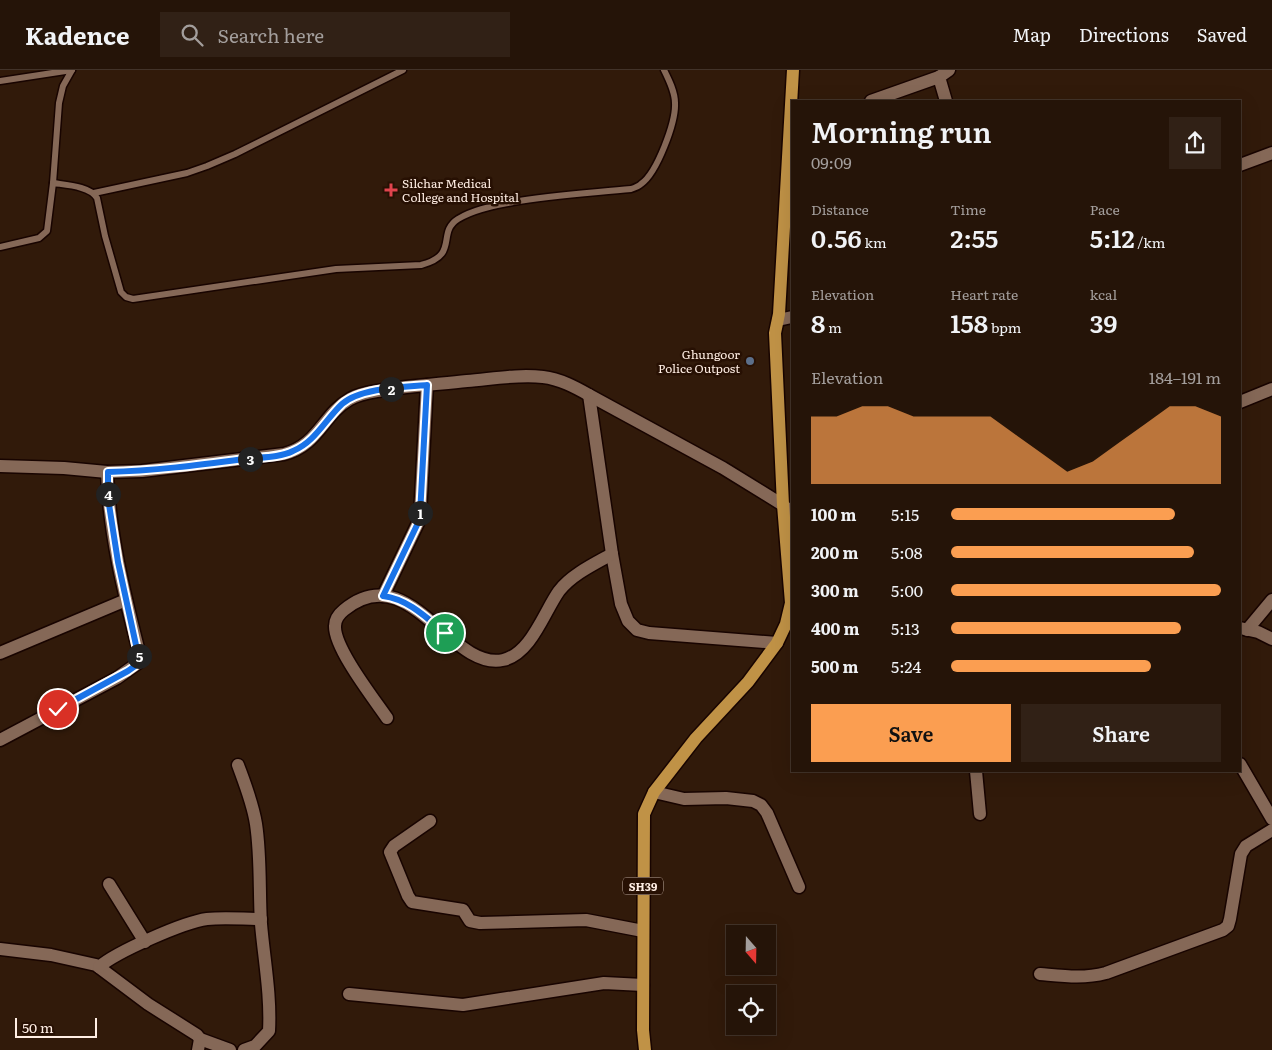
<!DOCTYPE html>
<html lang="en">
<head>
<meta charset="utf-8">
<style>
	:root { --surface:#251408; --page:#312116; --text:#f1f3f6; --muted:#a39e9c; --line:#423329; --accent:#fb9e51 }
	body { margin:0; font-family:Literata,serif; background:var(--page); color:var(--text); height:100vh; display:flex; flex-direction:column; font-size:19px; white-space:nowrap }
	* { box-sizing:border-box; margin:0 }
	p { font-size:16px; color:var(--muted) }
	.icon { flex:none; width:28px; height:28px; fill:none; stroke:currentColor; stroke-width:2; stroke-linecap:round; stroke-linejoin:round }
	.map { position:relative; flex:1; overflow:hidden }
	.drawer { position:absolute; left:791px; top:30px; width:450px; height:672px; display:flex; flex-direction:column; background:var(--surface); border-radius:0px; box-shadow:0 5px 20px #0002,0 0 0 1px var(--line) }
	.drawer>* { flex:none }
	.needle { width:32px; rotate:160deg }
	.buttons { position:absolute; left:726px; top:855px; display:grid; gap:10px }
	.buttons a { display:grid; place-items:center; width:50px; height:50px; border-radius:0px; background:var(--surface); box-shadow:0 5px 20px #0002,0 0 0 1px var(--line); font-size:25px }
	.scale { position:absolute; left:15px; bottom:12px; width:82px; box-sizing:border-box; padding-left:5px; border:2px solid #ffeee4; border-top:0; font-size:14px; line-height:18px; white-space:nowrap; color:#ffeee4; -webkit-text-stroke:4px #271003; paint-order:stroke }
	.pin { position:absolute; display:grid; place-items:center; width:42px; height:42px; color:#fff; margin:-21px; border:2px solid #fff; border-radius:50%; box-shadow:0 1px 5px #0007 }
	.km { position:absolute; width:25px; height:25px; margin:-12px; border-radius:50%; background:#222; color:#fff; font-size:14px; line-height:25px; text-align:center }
	.round { display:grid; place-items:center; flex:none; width:52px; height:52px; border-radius:0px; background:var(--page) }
	.summary { display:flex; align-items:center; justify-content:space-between; height:85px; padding:0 20px }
	h1 { font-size:28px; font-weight:600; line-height:38px }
	.stats { display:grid; grid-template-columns:repeat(3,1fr); gap:8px; height:85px; padding:5px 20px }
	.stats div { display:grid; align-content:center }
	.stats b { font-size:25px; font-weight:600 }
	.stats small { font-size:14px; font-weight:400 }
	.stats p { font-size:14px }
	.chart { height:140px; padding:10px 20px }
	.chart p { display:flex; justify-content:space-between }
	.chart svg { width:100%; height:90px; margin-top:5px; fill:var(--accent); opacity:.7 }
	.primary-button { display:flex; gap:10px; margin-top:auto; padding:10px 20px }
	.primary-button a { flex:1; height:58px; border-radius:0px; background:var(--accent); color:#111; font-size:20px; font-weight:600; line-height:58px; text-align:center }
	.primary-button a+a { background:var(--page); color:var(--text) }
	ul { padding:0 20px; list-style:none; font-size:16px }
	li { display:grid; grid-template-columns:80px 60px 1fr; align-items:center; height:38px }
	li i { height:12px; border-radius:6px; background:var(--accent) }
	header { display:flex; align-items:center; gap:30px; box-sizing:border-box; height:70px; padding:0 25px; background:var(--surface); border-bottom:1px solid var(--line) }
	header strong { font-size:24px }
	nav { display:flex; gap:28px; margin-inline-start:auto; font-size:18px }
	.search { width:350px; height:45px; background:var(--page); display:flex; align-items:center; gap:12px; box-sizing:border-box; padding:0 18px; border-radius:0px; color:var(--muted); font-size:19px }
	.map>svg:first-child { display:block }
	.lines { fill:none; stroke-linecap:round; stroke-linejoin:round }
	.service-casing { stroke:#180400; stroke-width:9 }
	.minor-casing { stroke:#180400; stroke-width:15 }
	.primary-casing { stroke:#180400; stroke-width:15 }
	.service { stroke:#856857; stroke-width:6 }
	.minor { stroke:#856857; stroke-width:12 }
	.primary { stroke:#c09246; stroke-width:12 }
	.route-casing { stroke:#fff; stroke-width:10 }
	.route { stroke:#1a73e8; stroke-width:6 }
	.health-dot { fill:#e0444e; stroke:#271003; stroke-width:2 }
	.service-dot { fill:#5c6f8a; stroke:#271003; stroke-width:2 }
	.labels { text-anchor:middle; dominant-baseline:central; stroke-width:5; stroke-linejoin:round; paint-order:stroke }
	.shield { fill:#271003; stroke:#beaba0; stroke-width:1 }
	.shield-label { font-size:11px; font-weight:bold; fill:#ffeee4 }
	.poi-label { font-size:12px; fill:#ffeee4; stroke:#271003; text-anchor:start }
</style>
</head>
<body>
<header>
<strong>Kadence</strong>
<div class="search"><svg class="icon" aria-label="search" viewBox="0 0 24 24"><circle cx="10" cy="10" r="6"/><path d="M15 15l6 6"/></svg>Search here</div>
<nav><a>Map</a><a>Directions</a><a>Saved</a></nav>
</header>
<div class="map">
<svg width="1272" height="980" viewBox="0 0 1272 980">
	<rect width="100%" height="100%" fill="#311a0a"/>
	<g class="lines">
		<!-- service casing -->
		<g class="service-casing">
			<g id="service">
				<polyline points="0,11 72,0"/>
				<path d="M 53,113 C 66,115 90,116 97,128 L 105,166 L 121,222 L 126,227 L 133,229 L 336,199 L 421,195 C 460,185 436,163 458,149 C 475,139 494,136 513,132 C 552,125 591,123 631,119 C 634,118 639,116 641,114 C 657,103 676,52 675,33 C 675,22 669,10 664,0"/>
				<polyline points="94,123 187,103 207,96 235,84 403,0"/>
				<polyline points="0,177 39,168 47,161 53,113 59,33 63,16 72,0"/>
			</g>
		</g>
		<!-- minor casing -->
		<g class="minor-casing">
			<g id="minor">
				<polyline points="871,31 939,7"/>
				<polyline points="946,31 939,7 949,0"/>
				<polyline points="1240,95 1272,83"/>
				<polyline points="778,250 792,247"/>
				<polyline points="589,325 612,484 621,534 628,551 637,560 649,563 777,573"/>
				<polyline points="1240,332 1272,319"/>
				<path d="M 0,396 L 64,398 L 107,402 L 142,401 L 284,384 C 319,375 323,344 350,329 C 360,323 372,322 383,320 C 411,316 439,314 467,311 C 492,309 518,304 543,307 C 560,309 575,317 589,325 L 723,398 L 783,435 L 792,443"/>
				<polyline points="383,526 418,453 420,445 427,315"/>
				<polyline points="1240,558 1258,562 1272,569"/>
				<polyline points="1247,560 1272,530"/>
				<polyline points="0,583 126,530"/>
				<path d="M 387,648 C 374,629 334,578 335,556 C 335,550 339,544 344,540 C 409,486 450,601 503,590 C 531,584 544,542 559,521 C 571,505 594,494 612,484"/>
				<path d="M 0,670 L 117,608 L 138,593 L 139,582 C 124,523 109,463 107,402"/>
				<polyline points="1240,694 1272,749"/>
				<path d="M 238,695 C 245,714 253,734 256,754 C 261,787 259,820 261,854 C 264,889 271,925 269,961 L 255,976 L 244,980"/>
				<polyline points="976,701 980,744"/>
				<polyline points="654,722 684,729 726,728 753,731 761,735 767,743 799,817"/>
				<polyline points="430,751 394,776 390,782 408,826 412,832 463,840 470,851 480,853 586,850 643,861"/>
				<polyline points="109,814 145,872"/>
				<polyline points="0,879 51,885 96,895 148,934 197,965 200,969 198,980"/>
				<path d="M 99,897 C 116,882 184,852 207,849 C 225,847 243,849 261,849"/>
				<path d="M 1040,904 C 1063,906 1083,909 1106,903 L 1223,860 L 1228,856 L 1230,849 L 1241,784 L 1246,776 L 1272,760"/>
				<polyline points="349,924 463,935 604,913 643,915"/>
				<polyline points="200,969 230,980"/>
			</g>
		</g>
		<!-- primary casing -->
		<g class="primary-casing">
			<polyline id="primary" points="645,980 643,960 644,744 654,722 696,668 748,612 777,573 786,554 791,533 783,435 775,263 779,244 793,0"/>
		</g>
		<!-- service -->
		<use href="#service" class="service"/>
		<!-- minor -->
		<use href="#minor" class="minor"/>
		<!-- primary -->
		<use href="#primary" class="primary"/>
	</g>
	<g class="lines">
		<!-- route casing -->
		<g class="route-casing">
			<path id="route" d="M 58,639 L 128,601 L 135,596 L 139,589 L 118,492 L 108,428 L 108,402 C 153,401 199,395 244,389 C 260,387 279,388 293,381 C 315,372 325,350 342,334 C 360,318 403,317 427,315 L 420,445 L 418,453 L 383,526 C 408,529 427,548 445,563"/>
		</g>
		<!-- route -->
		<use href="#route" class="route"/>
	</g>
	<!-- markers -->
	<path class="health-dot" d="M388.5 112.5h5v5h5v5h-5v5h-5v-5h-5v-5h5z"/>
	<circle class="service-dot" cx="750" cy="291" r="5"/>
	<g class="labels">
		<!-- shield labels -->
		<rect class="shield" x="623" y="807.5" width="40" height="17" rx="4"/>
		<g class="shield-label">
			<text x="643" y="816">SH39</text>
		</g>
		<!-- poi labels -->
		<g class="poi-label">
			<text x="402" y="113">Silchar Medical<tspan x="402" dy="14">College and Hospital</tspan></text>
			<text x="740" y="284" text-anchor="end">Ghungoor<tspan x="740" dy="14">Police Outpost</tspan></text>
		</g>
	</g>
</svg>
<div class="buttons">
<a><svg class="needle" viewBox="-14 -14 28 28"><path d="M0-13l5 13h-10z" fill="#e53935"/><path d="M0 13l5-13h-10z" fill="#a39e9c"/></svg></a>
<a><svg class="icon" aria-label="locate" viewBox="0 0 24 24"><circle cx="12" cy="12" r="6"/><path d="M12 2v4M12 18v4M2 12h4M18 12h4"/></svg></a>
</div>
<div class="scale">50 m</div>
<div class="pin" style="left:445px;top:563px;background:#1e9e55"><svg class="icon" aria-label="arrive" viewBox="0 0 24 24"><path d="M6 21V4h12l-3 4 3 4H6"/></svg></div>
<div class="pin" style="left:58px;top:639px;background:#d93025"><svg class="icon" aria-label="check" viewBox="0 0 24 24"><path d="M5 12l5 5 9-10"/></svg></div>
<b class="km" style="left:420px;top:443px">1</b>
<b class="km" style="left:391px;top:319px">2</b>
<b class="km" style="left:250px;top:389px">3</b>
<b class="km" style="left:108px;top:424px">4</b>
<b class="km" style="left:139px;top:586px">5</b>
<section class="drawer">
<div class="summary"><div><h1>Morning run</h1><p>09:09</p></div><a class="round"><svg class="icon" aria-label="share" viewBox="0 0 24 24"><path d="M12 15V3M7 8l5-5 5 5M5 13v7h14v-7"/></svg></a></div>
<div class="stats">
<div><p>Distance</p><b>0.56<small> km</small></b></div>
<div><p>Time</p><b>2:55</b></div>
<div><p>Pace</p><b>5:12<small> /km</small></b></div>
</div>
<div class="stats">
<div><p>Elevation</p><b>8<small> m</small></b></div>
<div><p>Heart rate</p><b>158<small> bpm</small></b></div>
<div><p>kcal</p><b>39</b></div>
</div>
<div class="chart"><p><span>Elevation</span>184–191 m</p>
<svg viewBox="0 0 160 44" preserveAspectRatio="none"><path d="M0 44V11L10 11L20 6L30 6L40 11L50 11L60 11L70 11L80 20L90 29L100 38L110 33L120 24L130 15L140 6L150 6L160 11V44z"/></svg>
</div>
<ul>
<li><b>100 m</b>5:15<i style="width:83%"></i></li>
<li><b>200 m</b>5:08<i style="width:90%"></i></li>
<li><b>300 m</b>5:00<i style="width:100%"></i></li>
<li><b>400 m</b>5:13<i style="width:85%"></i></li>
<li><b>500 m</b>5:24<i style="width:74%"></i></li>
</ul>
<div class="primary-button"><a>Save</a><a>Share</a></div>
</section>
</div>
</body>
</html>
